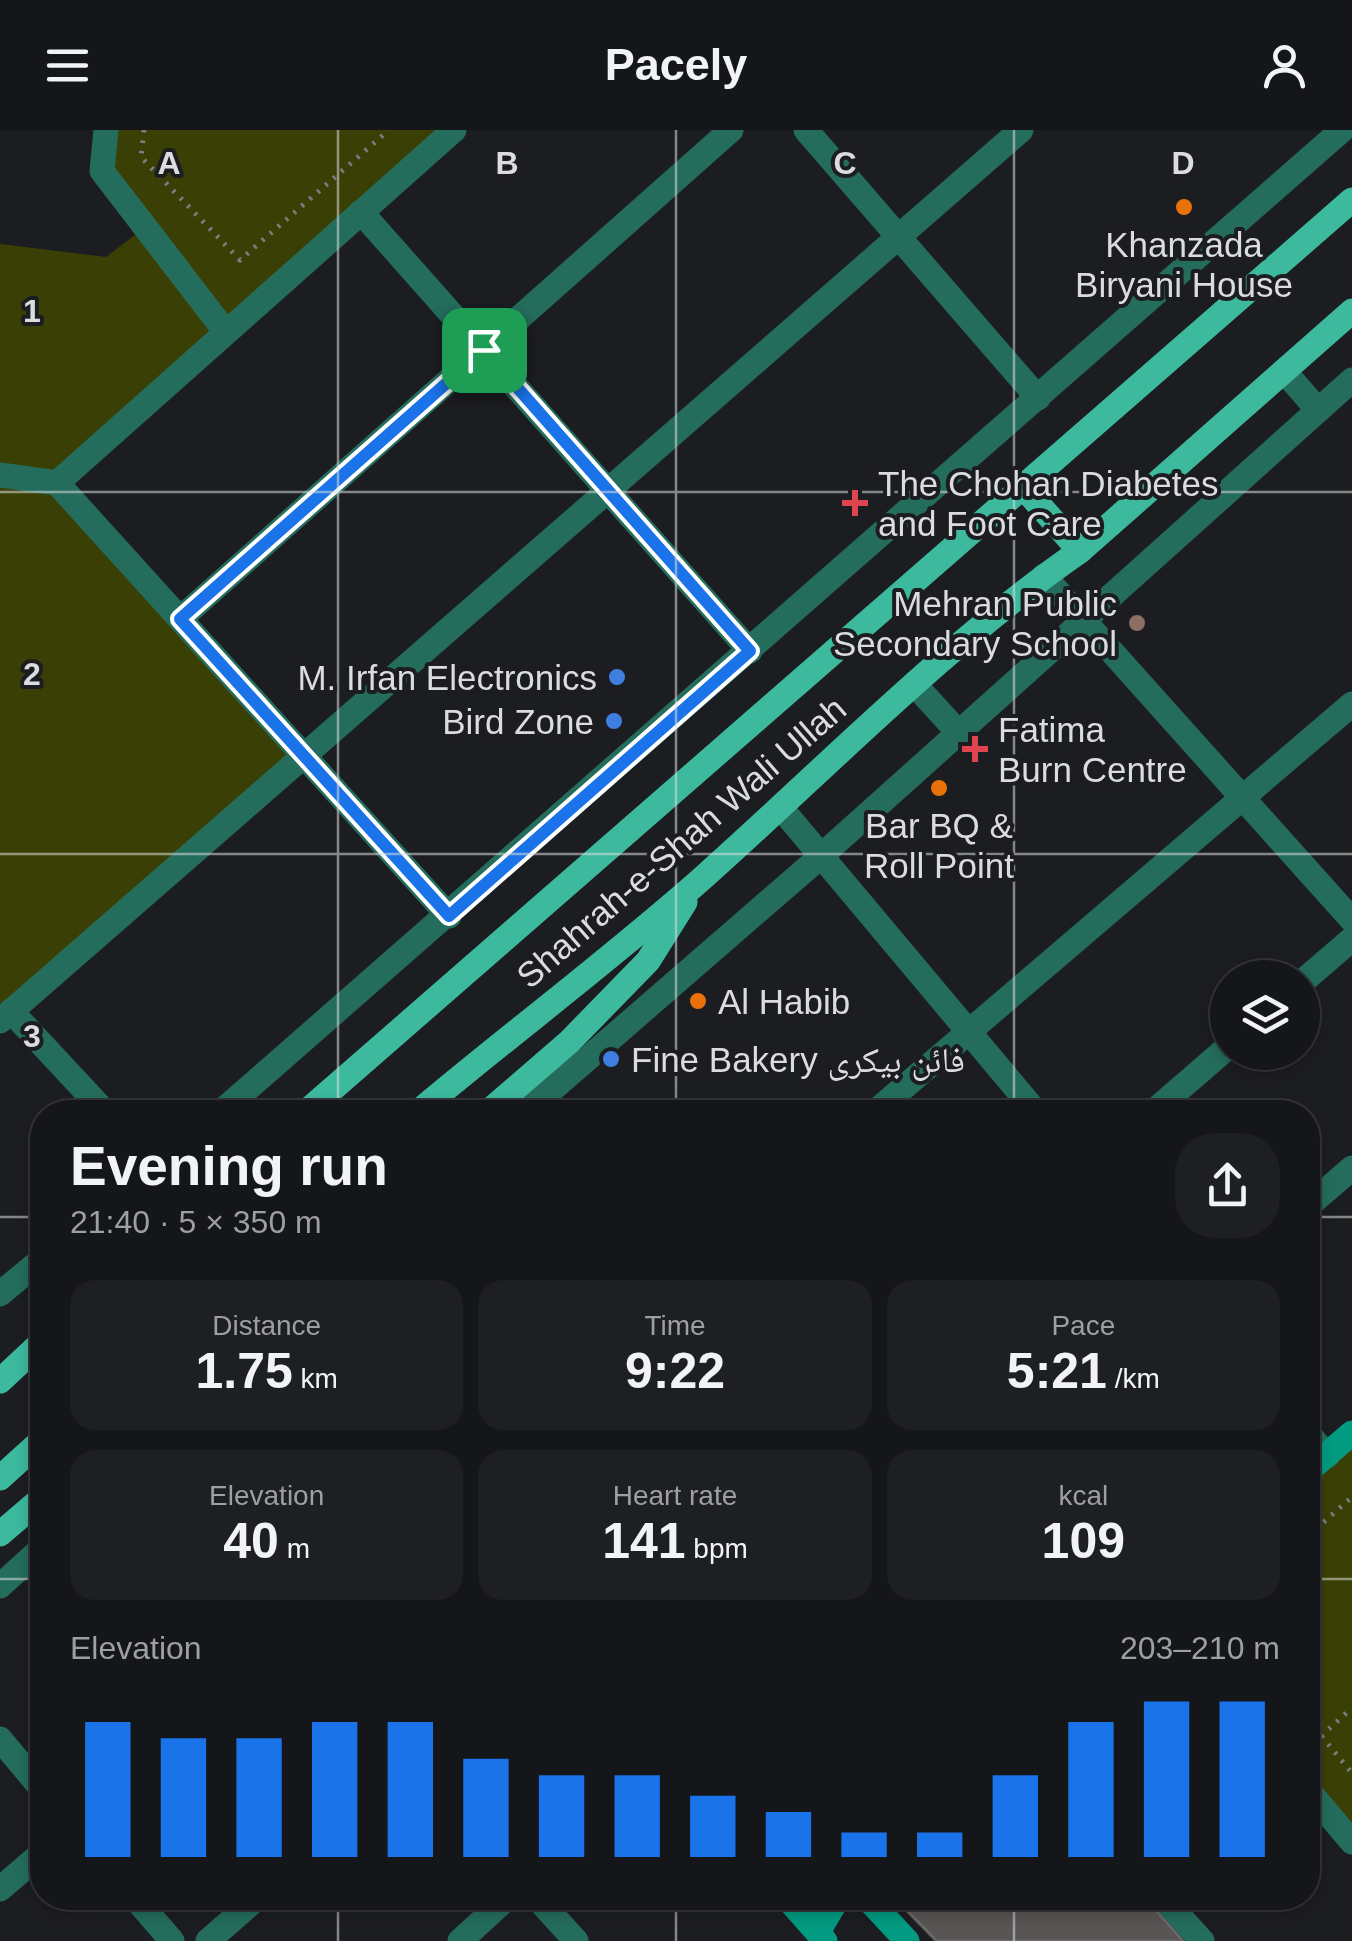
<!DOCTYPE html>
<html lang="en">
<head>
<meta charset="utf-8">
<style>
	:root { --surface:#151619; --page:#1e1f22; --text:#f1f3f6; --muted:#9d9fa2; --line:#343538; --accent:#1a73e8 }
	body { margin:0; font-family:Arial,"Noto Naskh Arabic",sans-serif; background:var(--page); color:var(--text); height:100vh; display:flex; flex-direction:column; font-size:38px; white-space:nowrap }
	* { box-sizing:border-box; margin:0 }
	p { font-size:32px; color:var(--muted) }
	.icon { flex:none; width:55px; height:55px; fill:none; stroke:currentColor; stroke-width:2; stroke-linecap:round; stroke-linejoin:round }
	.map { position:relative; flex:1; overflow:hidden }
	.panel { position:absolute; left:30px; top:970px; width:1290px; height:810px; display:flex; flex-direction:column; background:var(--surface); border-radius:40px; box-shadow:0 5px 15px #0003,0 0 0 2px var(--line) }
	.panel>* { flex:none }
	.fabs { position:absolute; left:1210px; top:830px; display:grid; gap:20px }
	.fabs a { display:grid; place-items:center; width:110px; height:110px; border-radius:50%; background:var(--surface); box-shadow:0 5px 15px #0003,0 0 0 2px var(--line); font-size:50px }
	.pin { position:absolute; display:grid; place-items:center; width:85px; height:85px; color:#fff; margin:-42px; border-radius:20px; box-shadow:0 5px 15px #0006 }
	.round { display:grid; place-items:center; flex:none; width:105px; height:105px; border-radius:40px; background:var(--page) }
	.head { display:flex; align-items:center; justify-content:space-between; height:170px; padding:0 40px }
	h1 { font-size:55px; font-weight:800; line-height:75px }
	.metrics { display:grid; grid-template-columns:repeat(3,1fr); gap:15px; height:170px; padding:10px 40px }
	.metrics div { display:grid; align-content:center; border-radius:25px; background:var(--page); text-align:center }
	.metrics b { font-size:50px; font-weight:800 }
	.metrics small { font-size:28px; font-weight:400 }
	.metrics p { font-size:28px }
	.chart { height:280px; padding:20px 40px }
	.chart p { display:flex; justify-content:space-between }
	.chart svg { width:100%; height:180px; margin-top:10px; stroke:var(--accent); stroke-width:6 }
	header { display:flex; justify-content:space-between; align-items:center; height:130px; padding:0 40px; background:var(--surface); font-size:45px; font-weight:800 }
	.map>svg:first-child { display:block }
	.green { fill:#3a4005 }
	.lines { fill:none; stroke-linecap:round; stroke-linejoin:round }
	.path { stroke:#7c7d81; stroke-width:5; stroke-dasharray:2.5 8; stroke-linecap:butt }
	.street { stroke:#246d5d; stroke-width:25 }
	.secondary { stroke:#029b81; stroke-width:25 }
	.primary { stroke:#3db99e; stroke-width:25 }
	.wall { fill:#494444 }
	.building { fill:#595554; stroke:#6d6a6a; stroke-width:2.5 }
	.route-casing { stroke:#fff; stroke-width:20 }
	.route { stroke:#1a73e8; stroke-width:12 }
	.grid { fill:none; stroke:#dbdcdf; stroke-width:2.5; stroke-opacity:0.55 }
	.food-dot { fill:#e8710a; stroke:#1c1d21; stroke-width:4 }
	.health-dot { fill:#e0444e; stroke:#1c1d21; stroke-width:4 }
	.education-dot { fill:#8d6e63; stroke:#1c1d21; stroke-width:4 }
	.shop-dot { fill:#3f7fe0; stroke:#1c1d21; stroke-width:4 }
	.labels { text-anchor:middle; dominant-baseline:central; stroke-width:8; stroke-linejoin:round; paint-order:stroke }
	.poi-label { font-size:35px; fill:#dbdcdf; stroke:#1c1d21; text-anchor:start }
	.street-label { font-size:35px; fill:#dbdcdf; stroke:#1c1d21 }
	.grid-label { font-size:32px; text-anchor:middle; font-weight:bold; fill:#dbdcdf; stroke:#1c1d21; stroke-width:8; stroke-linejoin:round; paint-order:stroke }
</style>
</head>
<body>
<header><svg class="icon" aria-label="menu" viewBox="0 0 24 24"><path d="M4 6h16M4 12h16M4 18h16"/></svg>Pacely<svg class="icon" aria-label="person" viewBox="0 0 24 24"><circle cx="12" cy="8" r="4"/><path d="M4 21q1-7 8-7t8 7"/></svg></header>
<div class="map">
<svg width="1352" height="1811" viewBox="0 0 1352 1811">
	<rect width="100%" height="100%" fill="#1c1d21"/>
	<!-- green -->
	<g class="green">
		<polygon points="106,0 454,0 58,352 295,634 0,891 0,114 106,127 144,98 102,41"/>
		<polygon points="1352,1303 1352,1711 1308,1659 1308,1342"/>
	</g>
	<g class="lines">
		<!-- path -->
		<g class="path">
			<polyline points="144,0 141,27 240,130 389,0"/>
			<polyline points="1308,1406 1352,1367"/>
			<polyline points="1308,1590 1352,1643"/>
			<polyline points="1321,1606 1352,1578"/>
		</g>
		<!-- street -->
		<g class="street">
			<polyline points="106,0 102,41 225,201"/>
			<polyline points="806,0 1038,268"/>
			<polyline points="361,82 750,521"/>
			<polyline points="1284,241 1318,280"/>
			<polyline points="0,345 57,353 449,786"/>
			<polyline points="57,353 454,0"/>
			<polyline points="1044,446 1352,790"/>
			<polyline points="180,489 731,0"/>
			<polyline points="916,556 957,601"/>
			<polyline points="781,678 1036,982"/>
			<polyline points="1302,852 1352,809"/>
			<polyline points="11,881 105,982"/>
			<polyline points="0,891 1021,0"/>
			<polyline points="221,982 1342,0"/>
			<polyline points="526,982 820,727 1352,250"/>
			<polyline points="875,982 1352,574"/>
			<polyline points="1153,982 1228,917"/>
			<polyline points="1308,1076 1352,1038"/>
			<polyline points="0,1164 42,1129"/>
			<polyline points="1308,1303 1327,1326"/>
			<polyline points="0,1456 42,1418"/>
			<polyline points="0,1609 42,1659"/>
			<polyline points="1308,1660 1352,1712"/>
			<polyline points="0,1759 42,1723"/>
			<polyline points="135,1768 172,1811"/>
			<polyline points="537,1768 576,1811"/>
			<polyline points="1163,1768 1202,1811"/>
			<polyline points="208,1811 257,1768"/>
			<polyline points="460,1811 507,1768"/>
		</g>
		<!-- secondary -->
		<g class="secondary">
			<polyline points="1308,1341 1352,1303"/>
			<polyline points="787,1768 825,1811"/>
			<polyline points="867,1768 907,1811"/>
			<polyline points="818,1802 838,1768"/>
		</g>
		<!-- primary -->
		<g class="primary">
			<polyline points="1024,358 1080,421"/>
			<polyline points="306,982 1352,70"/>
			<path d="M 418,982 C 513,902 614,827 706,745 C 828,636 946,514 1080,421 L 1352,181"/>
			<polyline points="488,982 569,912 648,831 685,772"/>
			<polyline points="0,1251 42,1212"/>
			<polyline points="0,1348 42,1310"/>
			<polyline points="0,1404 42,1368"/>
		</g>
	</g>
	<!-- wall -->
	<polygon class="wall" points="892,1768 1145,1768 1183,1811 934,1811"/>
	<!-- building -->
	<polygon class="building" points="895,1768 1145,1768 1183,1811 937,1811"/>
	<g class="lines">
		<!-- route casing -->
		<g class="route-casing">
			<polygon id="route" points="484,220 750,521 449,786 180,489"/>
		</g>
		<!-- route -->
		<use href="#route" class="route"/>
	</g>
	<!-- grid -->
	<path class="grid" d="M 338,0 L 338,982M 676,0 L 676,982M 1014,0 L 1014,982M 0,362 L 1352,362M 0,724 L 1352,724M 0,1087 L 42,1087M 1308,1087 L 1352,1087M 0,1449 L 42,1449M 1308,1449 L 1352,1449M 338,1768 L 338,1811M 676,1768 L 676,1811M 1014,1768 L 1014,1811"/>
	<!-- markers -->
	<g class="food-dot">
		<circle cx="1184" cy="77" r="10"/>
		<circle cx="939" cy="658" r="10"/>
		<circle cx="698" cy="871" r="10"/>
	</g>
	<g class="health-dot">
		<path d="M850 358h10v10h10v10h-10v10h-10v-10h-10v-10h10z"/>
		<path d="M970 604h10v10h10v10h-10v10h-10v-10h-10v-10h10z"/>
	</g>
	<circle class="education-dot" cx="1137" cy="493" r="10"/>
	<g class="shop-dot">
		<circle cx="617" cy="547" r="10"/>
		<circle cx="614" cy="591" r="10"/>
		<circle cx="611" cy="929" r="10"/>
	</g>
	<g class="labels">
		<!-- poi labels -->
		<g class="poi-label">
			<text x="1184" y="114" text-anchor="middle">Khanzada<tspan x="1184" dy="40">Biryani House</tspan></text>
			<text x="878" y="353">The Chohan Diabetes<tspan x="878" dy="40">and Foot Care</tspan></text>
			<text x="1117" y="473" text-anchor="end">Mehran Public<tspan x="1117" dy="40">Secondary School</tspan></text>
			<text x="597" y="547" text-anchor="end">M. Irfan Electronics</text>
			<text x="594" y="591" text-anchor="end">Bird Zone</text>
			<text x="998" y="599">Fatima<tspan x="998" dy="40">Burn Centre</tspan></text>
			<text x="939" y="695" text-anchor="middle">Bar BQ &amp;<tspan x="939" dy="40">Roll Point</tspan></text>
			<text x="718" y="871">Al Habib</text>
			<text x="631" y="929">Fine Bakery فائن بیکری</text>
		</g>
		<!-- street labels -->
		<g class="street-label">
			<text transform="translate(681 712) rotate(-41)">Shahrah-e-Shah Wali Ullah</text>
		</g>
	</g>
	<g class="grid-label">
		<text x="169" y="44">A</text>
		<text x="507" y="44">B</text>
		<text x="845" y="44">C</text>
		<text x="1183" y="44">D</text>
		<text x="32" y="192">1</text>
		<text x="32" y="555">2</text>
		<text x="32" y="917">3</text>
	</g>
</svg>
<div class="fabs">
<a><svg class="icon" aria-label="layers" viewBox="0 0 24 24"><path d="M12 4l9 5-9 5-9-5zM3 14l9 5 9-5"/></svg></a>
</div>
<div class="pin" style="left:484px;top:220px;background:#1e9e55"><svg class="icon" aria-label="arrive" viewBox="0 0 24 24"><path d="M6 21V4h12l-3 4 3 4H6"/></svg></div>
<section class="panel">
<div class="head"><div><h1>Evening run</h1><p>21:40 · 5 × 350 m</p></div><a class="round"><svg class="icon" aria-label="share" viewBox="0 0 24 24"><path d="M12 15V3M7 8l5-5 5 5M5 13v7h14v-7"/></svg></a></div>
<div class="metrics">
<div><p>Distance</p><b>1.75<small> km</small></b></div>
<div><p>Time</p><b>9:22</b></div>
<div><p>Pace</p><b>5:21<small> /km</small></b></div>
</div>
<div class="metrics">
<div><p>Elevation</p><b>40<small> m</small></b></div>
<div><p>Heart rate</p><b>141<small> bpm</small></b></div>
<div><p>kcal</p><b>109</b></div>
</div>
<div class="chart"><p><span>Elevation</span>203–210 m</p>
<svg viewBox="0 0 160 44" preserveAspectRatio="none"><path d="M5 44V11M15 44V15M25 44V15M35 44V11M45 44V11M55 44V20M65 44V24M75 44V24M85 44V29M95 44V33M105 44V38M115 44V38M125 44V24M135 44V11M145 44V6M155 44V6"/></svg>
</div>
</section>
</div>
</body>
</html>
